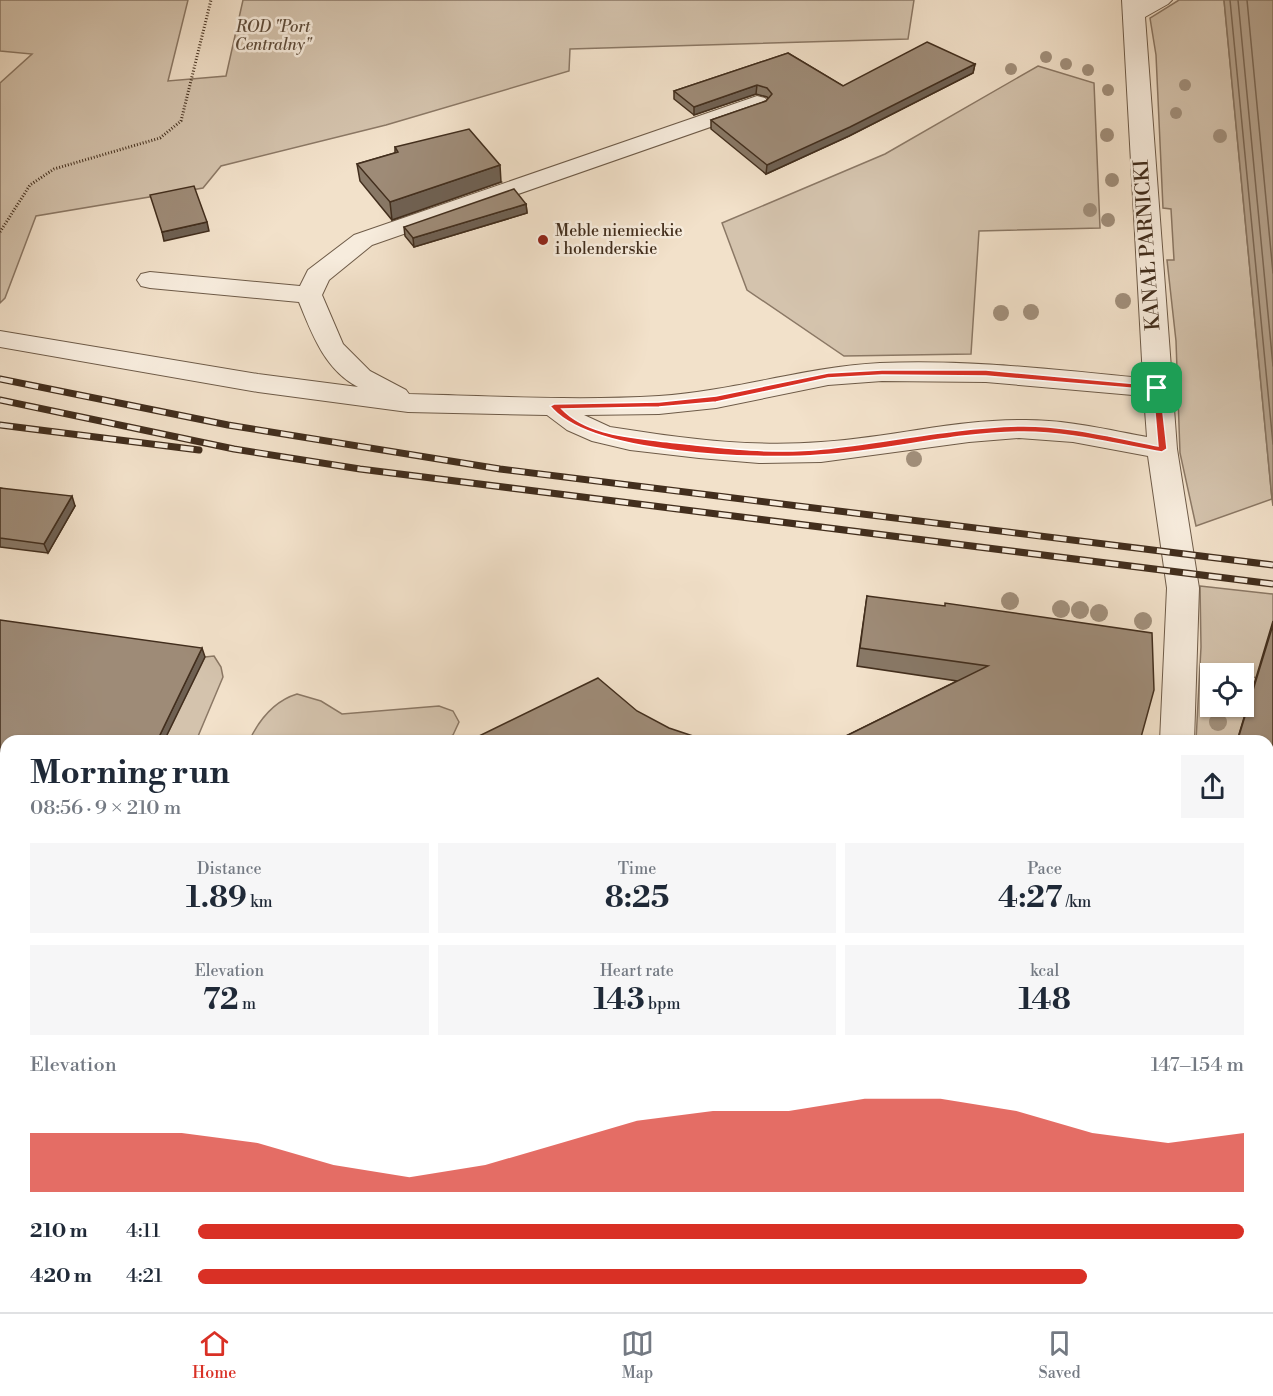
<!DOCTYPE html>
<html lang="en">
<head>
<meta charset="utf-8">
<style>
	:root { --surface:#fff; --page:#f6f6f7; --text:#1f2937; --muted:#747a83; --line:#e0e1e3; --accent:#d93025 }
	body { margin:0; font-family:"Libre Bodoni",serif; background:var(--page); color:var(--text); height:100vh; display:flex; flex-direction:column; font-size:22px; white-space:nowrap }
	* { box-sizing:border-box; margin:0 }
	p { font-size:20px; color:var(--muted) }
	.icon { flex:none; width:33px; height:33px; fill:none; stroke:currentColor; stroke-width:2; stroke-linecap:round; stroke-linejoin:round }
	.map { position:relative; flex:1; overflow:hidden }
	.sheet { position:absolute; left:0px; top:735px; width:1274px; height:578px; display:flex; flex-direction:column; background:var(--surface); border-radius:18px 18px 0 0; box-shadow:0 2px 4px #0004 }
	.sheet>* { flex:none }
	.fabs { position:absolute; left:1200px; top:663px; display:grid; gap:12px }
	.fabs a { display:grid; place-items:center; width:54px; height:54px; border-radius:0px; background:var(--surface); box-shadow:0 2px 4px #0004; font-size:30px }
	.pin { position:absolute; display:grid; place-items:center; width:51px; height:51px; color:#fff; margin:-26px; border-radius:12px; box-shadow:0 3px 9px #0006 }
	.round { display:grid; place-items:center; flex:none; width:63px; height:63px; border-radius:0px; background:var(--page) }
	.head { display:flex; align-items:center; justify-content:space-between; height:102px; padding:0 30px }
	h1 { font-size:33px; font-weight:700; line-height:45px }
	.metrics { display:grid; grid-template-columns:repeat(3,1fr); gap:9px; height:102px; padding:6px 30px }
	.metrics div { display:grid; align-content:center; border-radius:0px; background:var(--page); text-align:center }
	.metrics b { font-size:30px; font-weight:700 }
	.metrics small { font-size:16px; font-weight:400 }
	.metrics p { font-size:16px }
	.chart { height:168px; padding:12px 30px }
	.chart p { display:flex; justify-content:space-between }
	.chart svg { width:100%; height:108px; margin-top:6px; fill:var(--accent); opacity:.7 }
	ul { padding:0 30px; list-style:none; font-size:20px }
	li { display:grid; grid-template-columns:96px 72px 1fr; align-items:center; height:45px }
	li i { height:15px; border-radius:8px; background:var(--accent) }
	.tab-bar { display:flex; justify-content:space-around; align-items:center; height:84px; border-top:2px solid var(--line); background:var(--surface); font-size:16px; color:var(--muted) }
	.tab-bar a { display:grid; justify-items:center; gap:3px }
	.tab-bar .current { color:var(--accent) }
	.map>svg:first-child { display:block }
	.green { fill:#d4c3ad; stroke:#8b7865; stroke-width:1.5 }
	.water { fill:#b6a48f; stroke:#887561; stroke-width:1.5 }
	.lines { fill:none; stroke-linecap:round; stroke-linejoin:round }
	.shore { stroke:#7c6956; stroke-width:1.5 }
	.minor-casing { stroke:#6e5b48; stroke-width:2 }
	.path-far1 { stroke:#422e1d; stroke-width:3; stroke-dasharray:1 2; stroke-linecap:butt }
	.path { stroke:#422e1d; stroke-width:4.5; stroke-dasharray:1.5 4; stroke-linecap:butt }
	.minor { fill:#f7ecdd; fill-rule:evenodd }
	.rail-casing { stroke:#422e1d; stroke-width:7 }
	.rail { stroke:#f7ecdd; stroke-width:4.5; stroke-dasharray:13; stroke-linecap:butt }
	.tree { fill:#a18f7b }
	.wall { fill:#887866; stroke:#422e1d; stroke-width:1.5 }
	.shaded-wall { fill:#6f6153; stroke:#422e1d; stroke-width:1.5 }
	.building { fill:#9e8b77; stroke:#422e1d; stroke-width:1.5 }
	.route { fill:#d93025; stroke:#fff; stroke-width:1.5; fill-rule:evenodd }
	.poi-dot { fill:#8f2418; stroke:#f7ecdd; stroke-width:2 }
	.labels { text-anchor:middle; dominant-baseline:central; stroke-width:5; stroke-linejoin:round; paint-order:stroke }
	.far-park-label { font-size:16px; font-style:italic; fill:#5f4c3a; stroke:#f7ecdd }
	.far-poi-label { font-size:16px; fill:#422e1d; stroke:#f7ecdd; text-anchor:start }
	.street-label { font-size:20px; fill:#422e1d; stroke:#f7ecdd }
</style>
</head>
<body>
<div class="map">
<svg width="1273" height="1312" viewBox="0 0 1273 1312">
	<rect width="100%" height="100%" fill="#f2e1ca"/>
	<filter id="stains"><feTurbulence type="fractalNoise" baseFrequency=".00333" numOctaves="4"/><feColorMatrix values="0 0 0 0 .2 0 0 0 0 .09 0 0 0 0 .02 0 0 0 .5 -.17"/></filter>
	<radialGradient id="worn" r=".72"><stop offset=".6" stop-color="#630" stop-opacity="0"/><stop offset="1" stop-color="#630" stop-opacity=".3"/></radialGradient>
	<!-- green -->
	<g class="green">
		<polygon points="0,0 188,0 168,81 226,76 243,0 914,0 908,39 570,49 569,71 386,125 221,166 203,188 36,216 5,298 0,303 0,83 32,54 0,51"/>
		<polygon points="1179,0 1224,0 1272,499 1196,526 1180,453 1176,341 1167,260 1174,260 1171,209 1163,208 1156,55 1150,18"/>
		<polygon points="1038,66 1094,83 1100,228 979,231 971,354 844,356 747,290 722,223 885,154"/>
		<polygon points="1200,586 1273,594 1273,680 1244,676 1244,674 1210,674 1210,706 1244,706 1244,693 1273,697 1248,705 1237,741 1196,741 1201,647"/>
		<polygon points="214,656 221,667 223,677 196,741 164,741 205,657"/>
		<path d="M 297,694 L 321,701 L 342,714 L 439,706 L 453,711 L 459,722 L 453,735 L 443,741 L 249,741 C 259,720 274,701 297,694 Z"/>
		<polygon points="1268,759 1273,761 1273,835 1268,844"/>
		<polygon points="6,1068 6,1181 0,1195 0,1080"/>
		<polygon points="666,1306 802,1307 794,1312 654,1312"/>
		<polygon points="79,1307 164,1307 165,1312 79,1312"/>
	</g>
	<!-- water -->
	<g class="water">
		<polygon points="1224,0 1273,0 1273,506 1272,499"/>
		<polygon points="1273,833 1273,1312 794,1312 802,1306 1268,1306 1268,840"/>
	</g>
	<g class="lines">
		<!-- shore -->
		<g class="shore">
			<polyline points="1230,0 1273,444"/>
			<polyline points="1238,0 1273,366"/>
			<polyline points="1247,0 1273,273"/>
		</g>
		<!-- minor casing -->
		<g class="minor-casing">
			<g id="minor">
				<path d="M 1122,0 L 1172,0 L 1168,4 L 1145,17 L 1177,449 L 1199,588 L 1194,741 L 1160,741 L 1167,588 L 1148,456 L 1073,442 L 1019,438 L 969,442 L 821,462 L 759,463 L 699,458 L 630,450 L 592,441 L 567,430 L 547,415 L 408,412 L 258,392 L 0,347 L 0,331 L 258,374 L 358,387 C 325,370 312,334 299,302 L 150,288 L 141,286 L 137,280 L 141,274 L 150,272 L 300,286 L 308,270 L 354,235 L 757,96 L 765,98 L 769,103 L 765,108 L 372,245 L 329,280 L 322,295 L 343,344 L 370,371 L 406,390 L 409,394 C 492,396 576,401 659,396 C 734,391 805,367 880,363 C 968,359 1056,370 1143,378 ZM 882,381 L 986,382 L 1144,396 L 1147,437 C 1105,429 1063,419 1020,420 C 953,420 887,438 821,442 C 757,447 693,440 630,430 L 610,427 L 584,415 L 659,414 L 716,408 L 828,385 Z"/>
				<polygon points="452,1306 508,1306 506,1312 450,1312"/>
			</g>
		</g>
		<!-- path-far1 -->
		<polyline class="path-far1" points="0,232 30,185 54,169 160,138 181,121 211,0"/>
		<!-- path -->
		<polyline class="path" points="628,1312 642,1306"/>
		<!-- minor -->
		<use href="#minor" class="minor"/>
		<!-- rail casing -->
		<g class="rail-casing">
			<g id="rail">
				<polyline points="0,379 228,425 500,469 1273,565"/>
				<polyline points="0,400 234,449 360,469 1273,584"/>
				<polyline points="0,425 199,450"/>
			</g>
		</g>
		<!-- rail -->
		<use href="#rail" class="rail"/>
	</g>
	<!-- trees -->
	<g class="tree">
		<circle cx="1046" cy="57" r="6"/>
		<circle cx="1066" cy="64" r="6"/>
		<circle cx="1011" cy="69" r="6"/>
		<circle cx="1088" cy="70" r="6"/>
		<circle cx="1185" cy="85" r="6"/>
		<circle cx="1108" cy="90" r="6"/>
		<circle cx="1176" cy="113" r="6"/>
		<circle cx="1107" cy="135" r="7"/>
		<circle cx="1220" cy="136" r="7"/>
		<circle cx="1112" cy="180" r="7"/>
		<circle cx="1090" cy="210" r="7"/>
		<circle cx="1108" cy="220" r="7"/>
		<circle cx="1123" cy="301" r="8"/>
		<circle cx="1031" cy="312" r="8"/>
		<circle cx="1001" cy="313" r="8"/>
		<circle cx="914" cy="459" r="8"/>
		<circle cx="1010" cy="601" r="9"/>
		<circle cx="1061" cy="609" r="9"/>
		<circle cx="1080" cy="610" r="9"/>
		<circle cx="1099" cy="613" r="9"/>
		<circle cx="1143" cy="621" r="9"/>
		<circle cx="1218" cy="722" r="9"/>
	</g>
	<!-- wall -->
	<g class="wall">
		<polygon points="788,53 843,86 975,64 973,73 849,136 766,174 711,129 711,120 766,101 768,99 767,97 756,94 694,115 674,99 674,91"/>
		<polygon points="395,147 501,182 392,220 360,181 357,164 395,153"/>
		<polygon points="526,204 527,213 414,247 405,236 404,227"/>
		<polygon points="0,488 75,506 48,553 0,547"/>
		<polygon points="867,596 1140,741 842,738 957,681 857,666"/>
		<polygon points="1273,621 1273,761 1268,759 1268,741 1237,741"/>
	</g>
	<!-- shaded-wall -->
	<g class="shaded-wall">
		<polygon points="975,64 973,73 849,136 766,174 767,165"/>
		<polygon points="757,85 756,94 694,115 694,107"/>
		<polygon points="500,165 501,182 392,220 390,202"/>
		<polygon points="526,204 527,213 414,247 413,238"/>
		<polygon points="207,222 209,231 164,241 162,232"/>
		<polygon points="72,496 75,506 48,553 44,544"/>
		<polygon points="202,648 205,657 164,741 157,741"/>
		<polygon points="6,1050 6,1068 0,1080 0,1062"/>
	</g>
	<!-- building -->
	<g class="building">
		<polygon points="927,42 975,64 850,127 767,165 711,120 766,101 772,94 767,88 757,85 694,107 674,91 788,53 843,86"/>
		<polygon points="469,129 500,165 390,202 357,164 398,152 395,147"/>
		<polygon points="194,186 207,222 162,232 150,195"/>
		<polygon points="514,189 526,204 413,238 404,227"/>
		<polygon points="0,488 72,496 44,544 0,538"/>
		<polygon points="867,596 945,606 945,603 1152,633 1154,690 1140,741 826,741 842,738 988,666 860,648"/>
		<polygon points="0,620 202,648 157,741 6,741 6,1050 0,1062"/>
		<polygon points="1273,625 1273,750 1268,749 1268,741 1245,741 1238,739"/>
		<polygon points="598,678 637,711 669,728 708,741 465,741 473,739"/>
		<polygon points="225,1306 334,1306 335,1312 226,1312"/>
	</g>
	<!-- route -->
	<path class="route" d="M 882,370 L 986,370 L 1160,386 L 1167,449 L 1162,452 C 1116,444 1066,431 1019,432 C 951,433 887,451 820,455 C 760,460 589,455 550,406 L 554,404 L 659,402 L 716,396 L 828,373 ZM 882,375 L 986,376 L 1153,390 L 1158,446 C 1112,437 1064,425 1018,426 C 952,428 888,442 823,449 C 769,455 713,447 659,441 C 627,437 586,434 562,409 L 659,407 L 716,402 L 828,378 Z"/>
	<!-- markers -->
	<circle class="poi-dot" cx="543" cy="240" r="6"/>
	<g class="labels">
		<!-- far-park labels -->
		<g class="far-park-label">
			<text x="273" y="27">ROD "Port<tspan x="273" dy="18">Centralny"</tspan></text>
		</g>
		<!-- far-poi labels -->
		<g class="far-poi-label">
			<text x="555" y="231">Meble niemieckie<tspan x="555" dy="18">i holenderskie</tspan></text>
		</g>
		<!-- street labels -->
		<g class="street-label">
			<text transform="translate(1148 245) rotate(-94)">KANAŁ PARNICKI</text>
		</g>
	</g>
	<rect width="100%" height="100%" filter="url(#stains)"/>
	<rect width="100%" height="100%" fill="url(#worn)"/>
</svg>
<div class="fabs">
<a><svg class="icon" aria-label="locate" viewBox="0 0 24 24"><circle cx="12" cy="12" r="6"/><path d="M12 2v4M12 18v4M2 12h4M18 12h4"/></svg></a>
</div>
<div class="pin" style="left:1157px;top:388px;background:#1e9e55"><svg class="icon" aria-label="arrive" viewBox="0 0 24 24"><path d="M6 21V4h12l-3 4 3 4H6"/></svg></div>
<section class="sheet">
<div class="head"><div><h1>Morning run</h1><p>08:56 · 9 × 210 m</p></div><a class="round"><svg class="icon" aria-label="share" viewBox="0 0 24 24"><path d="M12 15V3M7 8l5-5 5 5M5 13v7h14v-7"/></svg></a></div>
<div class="metrics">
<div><p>Distance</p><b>1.89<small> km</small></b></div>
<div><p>Time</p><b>8:25</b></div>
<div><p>Pace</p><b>4:27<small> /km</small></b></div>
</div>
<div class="metrics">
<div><p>Elevation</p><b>72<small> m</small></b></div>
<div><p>Heart rate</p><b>143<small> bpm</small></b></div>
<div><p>kcal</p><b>148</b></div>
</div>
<div class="chart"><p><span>Elevation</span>147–154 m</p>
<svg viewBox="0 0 160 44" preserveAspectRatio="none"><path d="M0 44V20L10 20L20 20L30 24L40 33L50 38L60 33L70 24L80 15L90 11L100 11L110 6L120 6L130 11L140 20L150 24L160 20V44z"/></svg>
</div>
<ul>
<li><b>210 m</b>4:11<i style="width:100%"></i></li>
<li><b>420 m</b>4:21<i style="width:85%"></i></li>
</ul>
</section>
</div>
<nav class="tab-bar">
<a class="current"><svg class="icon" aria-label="home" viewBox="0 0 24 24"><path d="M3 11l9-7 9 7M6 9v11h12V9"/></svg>Home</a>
<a><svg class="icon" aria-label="map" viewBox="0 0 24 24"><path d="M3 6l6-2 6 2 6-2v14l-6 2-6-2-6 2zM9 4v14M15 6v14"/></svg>Map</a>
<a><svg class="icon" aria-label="saved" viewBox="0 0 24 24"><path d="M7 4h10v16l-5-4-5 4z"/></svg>Saved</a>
</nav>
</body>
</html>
